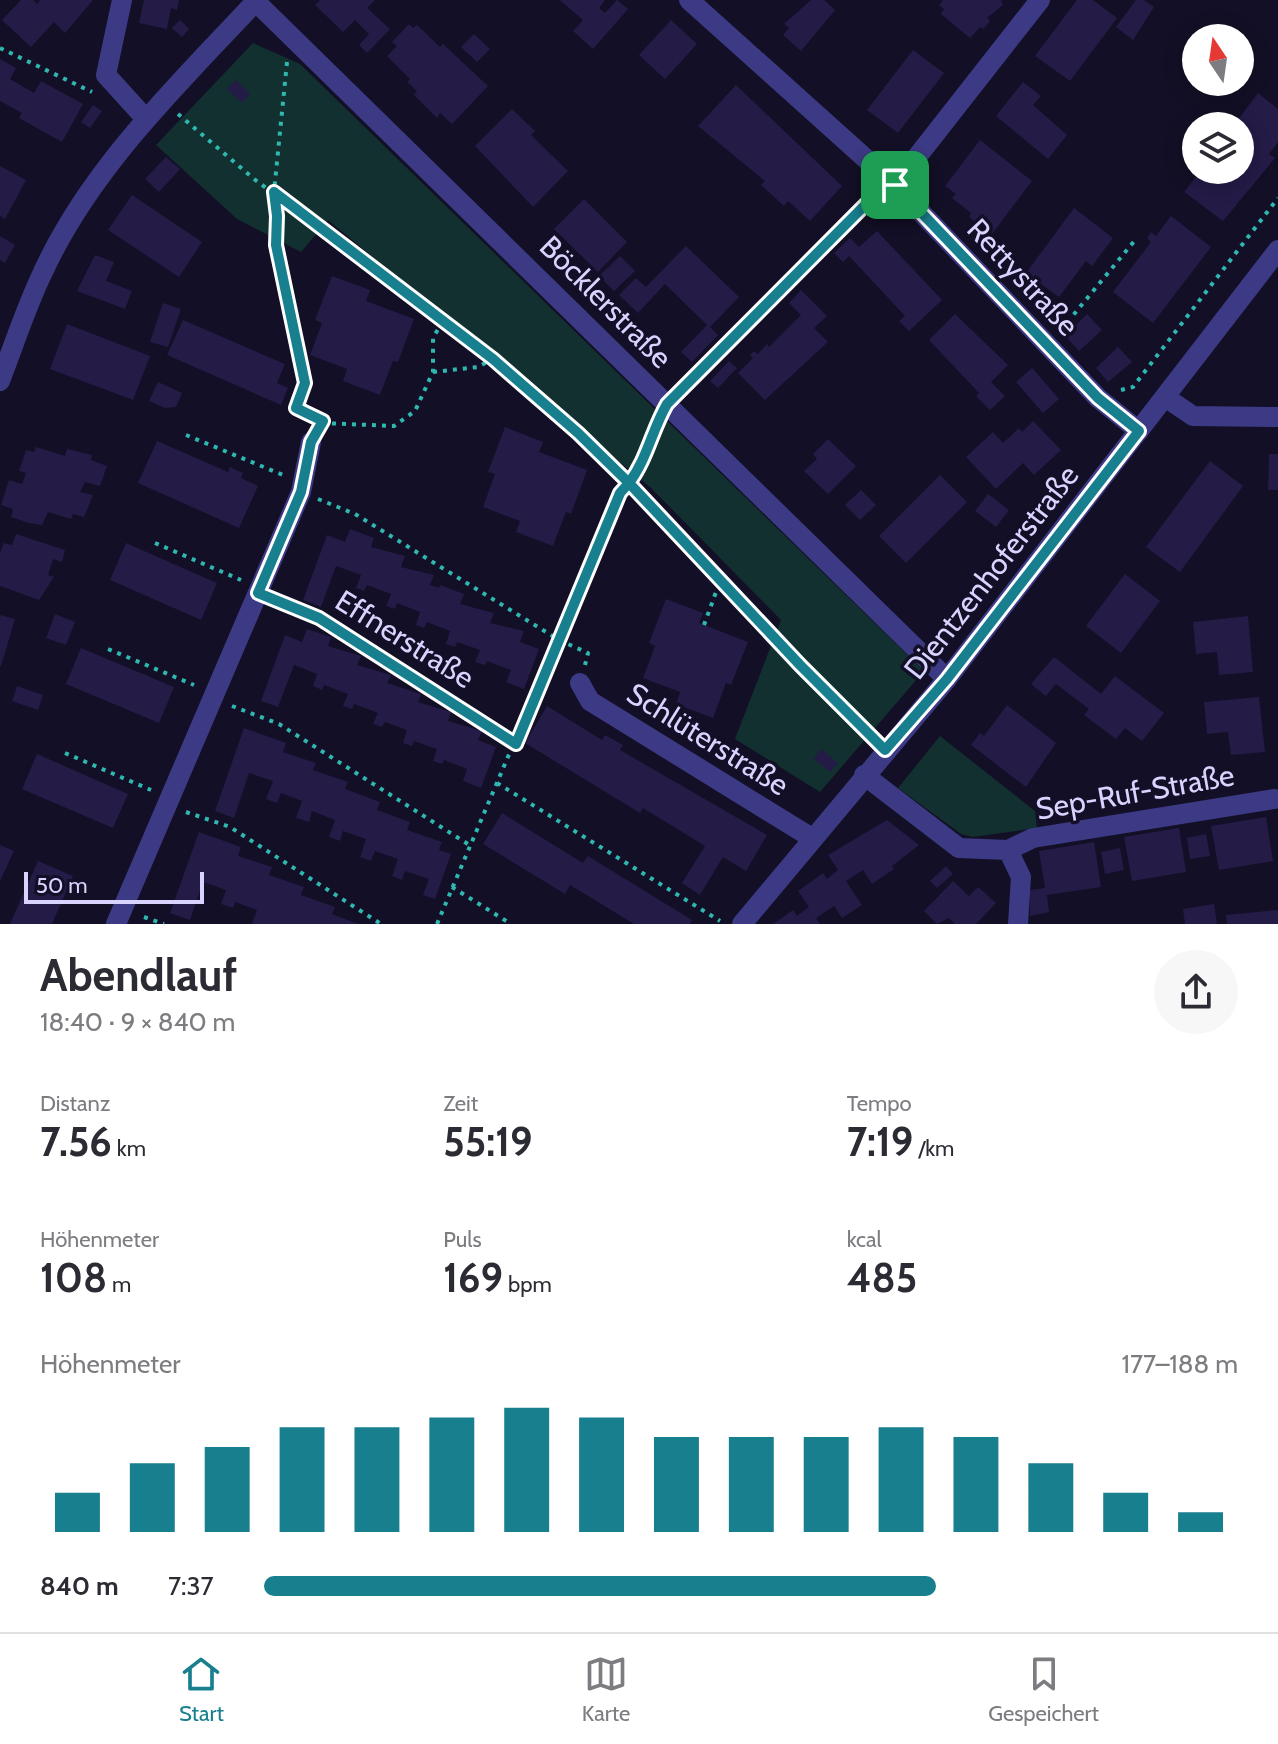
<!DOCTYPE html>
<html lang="de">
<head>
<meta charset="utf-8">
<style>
	:root { --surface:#fff; --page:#f7f7f7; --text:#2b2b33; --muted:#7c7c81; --line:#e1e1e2; --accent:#187f8f }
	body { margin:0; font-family:Cabin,sans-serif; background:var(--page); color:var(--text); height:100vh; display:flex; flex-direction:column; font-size:30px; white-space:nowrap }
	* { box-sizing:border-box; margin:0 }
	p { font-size:26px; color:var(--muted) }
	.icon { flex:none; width:44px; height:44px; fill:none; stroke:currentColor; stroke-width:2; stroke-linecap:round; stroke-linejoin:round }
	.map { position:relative; height:924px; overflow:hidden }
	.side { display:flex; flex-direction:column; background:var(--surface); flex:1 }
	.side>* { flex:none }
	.needle { width:52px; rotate:347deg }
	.fabs { position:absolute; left:1182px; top:24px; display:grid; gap:16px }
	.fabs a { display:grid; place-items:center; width:72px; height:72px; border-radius:50%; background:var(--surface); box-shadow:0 4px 20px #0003; font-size:40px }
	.scale { position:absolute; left:24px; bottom:20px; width:180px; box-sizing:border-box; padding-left:8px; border:4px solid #d9d4ff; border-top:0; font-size:22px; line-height:28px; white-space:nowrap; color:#d9d4ff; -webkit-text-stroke:6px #130f26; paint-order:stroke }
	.pin { position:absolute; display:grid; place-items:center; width:68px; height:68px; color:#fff; margin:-34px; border-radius:16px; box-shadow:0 4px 12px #0006 }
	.round { display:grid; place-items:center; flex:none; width:84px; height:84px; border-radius:42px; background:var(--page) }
	.headline { display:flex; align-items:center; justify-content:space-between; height:136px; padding:0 40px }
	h1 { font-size:44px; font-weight:700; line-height:60px }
	.stats { display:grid; grid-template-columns:repeat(3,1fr); gap:12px; height:136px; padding:8px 40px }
	.stats div { display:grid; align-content:center }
	.stats b { font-size:40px; font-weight:700 }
	.stats small { font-size:22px; font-weight:400 }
	.stats p { font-size:22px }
	.chart { height:224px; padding:16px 40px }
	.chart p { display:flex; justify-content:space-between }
	.chart svg { width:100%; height:144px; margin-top:8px; stroke:var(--accent); stroke-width:6 }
	ul { padding:0 40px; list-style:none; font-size:26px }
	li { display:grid; grid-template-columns:128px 96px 1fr; align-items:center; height:60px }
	li i { height:20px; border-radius:10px; background:var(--accent) }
	.dock { display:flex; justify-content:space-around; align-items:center; height:112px; border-top:2px solid var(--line); background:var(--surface); font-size:22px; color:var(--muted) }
	.dock a { display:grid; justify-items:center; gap:4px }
	.dock .on { color:var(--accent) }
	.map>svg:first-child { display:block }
	.green { fill:#12302f }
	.building { fill:#241b47 }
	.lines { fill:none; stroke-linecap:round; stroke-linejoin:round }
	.path { stroke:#2fb8b0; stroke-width:4; stroke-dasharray:4 6; stroke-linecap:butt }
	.service { stroke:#3d3a85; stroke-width:14 }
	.minor { stroke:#3d3a85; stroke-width:20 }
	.route-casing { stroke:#fff; stroke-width:16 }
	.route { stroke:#187f8f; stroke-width:10 }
	.labels { text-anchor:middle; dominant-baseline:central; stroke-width:7; stroke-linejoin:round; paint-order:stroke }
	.street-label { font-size:30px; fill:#d9d4ff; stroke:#130f26 }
</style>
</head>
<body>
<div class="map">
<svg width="1278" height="924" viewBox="0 0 1278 924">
	<rect width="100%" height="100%" fill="#130f26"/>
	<!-- green -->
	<g class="green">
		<polygon points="253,43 300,64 924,671 820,792 735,739 781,620 651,488 328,220 301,252 237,219 156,145"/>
		<polygon points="940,736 1035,811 1037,828 972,837 961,834 898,788"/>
	</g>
	<!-- building -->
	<g class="building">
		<polygon points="21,0 33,0 37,4 40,0 93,0 65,33 54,22 31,47 2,20"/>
		<polygon points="144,0 179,0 177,10 171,8 167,29 139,23"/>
		<polygon points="320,0 375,0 367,8 390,29 367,53 359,45 369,34 355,20 343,32 315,5"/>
		<polygon points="560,0 605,0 599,8 605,13 617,0 628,9 593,49 573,31 583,20"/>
		<polygon points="811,0 824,0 835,10 801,51 783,35 789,28 784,24"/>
		<polygon points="943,0 1001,0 1003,5 987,18 990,21 983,29 980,27 970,38 941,14 944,9 939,5"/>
		<polygon points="1077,0 1093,0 1117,18 1070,81 1035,56"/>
		<polygon points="1136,0 1144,0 1154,7 1133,40 1116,27"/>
		<polygon points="180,20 189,29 182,37 172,28"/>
		<polygon points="671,20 697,44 665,79 639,55"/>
		<polygon points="409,24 413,28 417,25 440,47 443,44 488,86 452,124 440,113 437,118 414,95 417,91 407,82 410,79 387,56 397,46 392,42"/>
		<polygon points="474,34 490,49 477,62 461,47"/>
		<polygon points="913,50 944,73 898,133 867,110"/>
		<polygon points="0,59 16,68 10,79 34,93 41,81 83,104 62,142 19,118 22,113 0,101"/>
		<polygon points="236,80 250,94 242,103 227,89"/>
		<polygon points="1023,82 1041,96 1033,105 1067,135 1048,159 996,116"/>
		<polygon points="736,85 842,186 810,221 788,201 784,206 761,185 765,181 698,126"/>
		<polygon points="1258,93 1278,109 1278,142 1269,154 1275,158 1223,221 1184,192 1201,170 1240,170 1240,156 1252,140 1240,131 1240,126 1233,126"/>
		<polygon points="93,105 102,111 90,128 81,122"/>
		<polygon points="512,109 535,131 531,135 568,171 533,207 475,146"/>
		<polygon points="980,140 1032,181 992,234 969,217 971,213 952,198 956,194 945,186"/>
		<polygon points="166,157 180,169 159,192 145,179"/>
		<polygon points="0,166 26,180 5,219 0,216"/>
		<polygon points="132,195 202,242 179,277 108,230"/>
		<polygon points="584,199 627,242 598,272 554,229"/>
		<polygon points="1074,208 1113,238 1092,266 1086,261 1059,297 1026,273"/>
		<polygon points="1171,216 1211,247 1153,323 1113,292 1151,242 1147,238 1151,232 1156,236"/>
		<polygon points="877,231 942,300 909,331 899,321 905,316 849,256 843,262 834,253 850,238 859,247"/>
		<polygon points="0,236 15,245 5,263 0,260"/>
		<polygon points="686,246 739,297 710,327 718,335 692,362 681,352 707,325 665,284 638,313 619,295 636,278 646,287"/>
		<polygon points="95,255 114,262 106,281 132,291 125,309 77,291"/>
		<polygon points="620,256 635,271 614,291 599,276"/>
		<polygon points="332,276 370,290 366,301 414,319 398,362 393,361 380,395 343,381 347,369 310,355 322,323 315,320"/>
		<polygon points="801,290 827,316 814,328 828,342 765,400 738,373 753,358 750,355 754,351 758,354 767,344 769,347 801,315 789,303"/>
		<polygon points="163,303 181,309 168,347 150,342"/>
		<polygon points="955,314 1008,365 991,382 1005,396 990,410 976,396 979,393 929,340"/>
		<polygon points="1087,314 1102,330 1079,351 1065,336"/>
		<polygon points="183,320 285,364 277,383 288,388 281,405 167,355"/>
		<polygon points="67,324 150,356 133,400 50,369"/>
		<polygon points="1118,347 1132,362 1108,382 1096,368"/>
		<polygon points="729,361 737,368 718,388 710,381"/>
		<polygon points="1032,368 1059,399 1043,413 1016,382"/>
		<polygon points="158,382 182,393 176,407 165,408 149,401"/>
		<polygon points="1033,421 1061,450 1034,475 1023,463 996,489 966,457 993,432 1003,443 1019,428 1022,432"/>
		<polygon points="505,427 543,442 539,452 587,470 571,514 566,512 553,546 516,532 520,521 483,507 495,474 488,472"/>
		<polygon points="828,439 856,466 828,494 804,471 817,459 813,454"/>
		<polygon points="157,441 228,472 230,467 243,473 241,478 258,486 239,528 138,483"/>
		<polygon points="36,447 65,456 67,449 92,455 91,460 107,466 100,486 85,482 80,492 93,495 84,517 73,514 71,519 48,512 42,525 29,523 11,517 13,509 1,505 9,480 22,484 26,473 19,471 26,450 34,452"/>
		<polygon points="1269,454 1278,454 1278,490 1268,490"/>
		<polygon points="1210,461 1243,486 1180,572 1146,547"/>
		<polygon points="940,475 967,502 906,563 879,536"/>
		<polygon points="861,490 876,505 860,520 845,505"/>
		<polygon points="988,494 1009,510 996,527 975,511"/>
		<polygon points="350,529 374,538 371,547 405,556 401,567 434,575 430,585 439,588 440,585 464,594 460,604 494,613 490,623 524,631 520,642 539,649 524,689 506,682 511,670 487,661 485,665 475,662 480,650 457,642 455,647 446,644 450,631 427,622 424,628 416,625 420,612 397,603 395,609 386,606 391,594 367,585 364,591 356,588 361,575 336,566 321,607 303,600 327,535 345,542"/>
		<polygon points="16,534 65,550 62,562 53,559 48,575 54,577 39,600 0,586 0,553 4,543 12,545"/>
		<polygon points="126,543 217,583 201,620 110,580"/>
		<polygon points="1125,574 1160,601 1121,653 1086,626"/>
		<polygon points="666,599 703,613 699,623 748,642 731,685 726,683 713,718 676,704 680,692 643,678 655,646 649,643"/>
		<polygon points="55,614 75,622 66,645 46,638"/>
		<polygon points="0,615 15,619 1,666 0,666"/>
		<polygon points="1248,616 1253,672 1219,675 1217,652 1196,654 1193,622"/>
		<polygon points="307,629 331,637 328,646 361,656 357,665 391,675 387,683 421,694 418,702 451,712 448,721 482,731 478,740 496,747 481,788 463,781 467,769 444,760 442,764 433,761 437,749 414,741 412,746 403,743 407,730 385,722 382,727 373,724 378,713 354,704 352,709 343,706 348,694 324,685 322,690 313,686 317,674 294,665 278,707 261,701 285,635 302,642"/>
		<polygon points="81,648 174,687 159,723 66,684"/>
		<polygon points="1054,657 1101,694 1115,676 1164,713 1142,741 1125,728 1116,739 1084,715 1089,709 1056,684 1046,696 1031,684"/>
		<polygon points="17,686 43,695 38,710 12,701"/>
		<polygon points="1259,697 1265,752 1231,755 1228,732 1207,734 1204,702"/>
		<polygon points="1007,705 1056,743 1026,787 971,745 980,733 984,736"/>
		<polygon points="547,706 602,740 605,735 623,745 620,750 767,835 746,871 723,857 700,895 682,883 705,846 643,808 640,813 525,743"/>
		<polygon points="244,728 286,743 283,752 316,763 313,770 348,782 345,789 380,802 377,810 410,822 407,830 442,842 439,850 451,854 435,899 423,895 429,879 405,871 402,880 392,876 398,859 375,851 371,861 360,857 366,839 343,831 340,841 329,837 335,820 312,811 309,822 296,818 302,801 281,793 277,803 266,799 273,781 249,773 234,818 215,811"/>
		<polygon points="821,749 838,763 830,772 814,759"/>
		<polygon points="37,754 128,794 113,828 22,789"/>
		<polygon points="502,813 583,863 588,856 692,920 690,924 634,924 570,885 565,894 483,844"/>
		<polygon points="1266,817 1273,861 1219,870 1211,826"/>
		<polygon points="887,820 919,845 892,866 894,869 872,884 863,870 846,881 862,905 842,918 834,906 816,918 820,924 773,924 793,910 797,916 809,907 798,891 823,873 827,879 838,870 828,855"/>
		<polygon points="1179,828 1186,872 1132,881 1124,837"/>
		<polygon points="199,832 241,847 238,856 272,867 269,875 304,887 301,895 335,907 332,914 358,924 252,924 257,910 235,902 233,908 221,904 226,890 203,882 190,920 170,913"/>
		<polygon points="1206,834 1210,856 1190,859 1187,838"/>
		<polygon points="1094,842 1101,887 1047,895 1049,912 1030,916 1030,890 1045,888 1039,851"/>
		<polygon points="0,845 14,851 0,881"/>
		<polygon points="1120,848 1124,870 1105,874 1101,852"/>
		<polygon points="38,861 73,876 52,924 10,924"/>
		<polygon points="946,866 953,874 937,888 930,881"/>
		<polygon points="953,881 969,896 978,887 996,903 976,924 955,924 949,918 937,924 924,911"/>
		<polygon points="1214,904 1217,924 1185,924 1183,909"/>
		<polygon points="1278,910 1278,924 1227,924 1226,915"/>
	</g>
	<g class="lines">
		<!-- path -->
		<g class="path">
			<polyline points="0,48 92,92"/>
			<polyline points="287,62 274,192 276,245 303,365 305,383 296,408 323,421"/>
			<polyline points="178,114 254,179 444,319 578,433 872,737"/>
			<polyline points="803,268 876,194"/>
			<polyline points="1061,330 1136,239"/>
			<polyline points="433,372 478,367 492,359"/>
			<polyline points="1121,390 1133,387 1278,198"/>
			<polyline points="322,423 394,426 415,411 433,372 433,338 444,319"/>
			<polyline points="186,435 283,475"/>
			<polyline points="318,499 355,514 559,640 588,653 585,665"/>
			<polyline points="155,543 241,580"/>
			<polyline points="278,602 319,618 516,744"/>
			<polyline points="704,625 720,581"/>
			<polyline points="108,649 194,685"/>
			<polyline points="232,706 279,724 471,846"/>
			<polyline points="65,753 151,790"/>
			<polyline points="497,783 720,921"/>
			<polyline points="186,812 230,827 381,924"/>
			<polyline points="452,887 511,924"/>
			<polyline points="144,917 164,924"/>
			<polyline points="437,924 620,493 640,468 656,424"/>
		</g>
		<!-- service -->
		<polyline class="service" points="667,404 790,281"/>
		<!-- minor -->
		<g class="minor">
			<polyline points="122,0 106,75 146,119"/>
			<polyline points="689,0 895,185 1098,398 1139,431"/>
			<polyline points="256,2 947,679"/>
			<polyline points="895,185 1040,0"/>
			<path d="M 0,381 C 14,345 26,307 43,272 C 91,167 179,84 257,0"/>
			<polyline points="1165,397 1193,416 1278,417"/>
			<polyline points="580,683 590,701 812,838"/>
			<polyline points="864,775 959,848 1008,850 1021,877 1018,924"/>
			<polyline points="1008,850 1033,838 1274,799"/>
			<polyline points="116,924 301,492 311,442"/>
			<polyline points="742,924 947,679 1278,250"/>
		</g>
	</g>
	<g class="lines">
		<!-- route casing -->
		<g class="route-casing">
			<path id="route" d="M 895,185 L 877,193 L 667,404 C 652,430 647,459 629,483 L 578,433 L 493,359 L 274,192 L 277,216 L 276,245 L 305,383 L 296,408 L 323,421 L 311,442 L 301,492 L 258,593 L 319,618 L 516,744 L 620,493 L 629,483 L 800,665 L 885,750 L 947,679 L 1139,431 L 1098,398 L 895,185"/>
		</g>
		<!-- route -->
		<use href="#route" class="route"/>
	</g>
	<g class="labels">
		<!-- street labels -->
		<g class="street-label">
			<text transform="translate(1023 277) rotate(47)">Rettystraße</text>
			<text transform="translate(606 302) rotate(45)">Böcklerstraße</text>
			<text transform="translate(991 572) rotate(-52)">Dientzenhoferstraße</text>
			<text transform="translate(405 639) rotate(32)">Effnerstraße</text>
			<text transform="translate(708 739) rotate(32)">Schlüterstraße</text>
			<text transform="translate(1135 792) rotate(-10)">Sep-Ruf-Straße</text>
		</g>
	</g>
</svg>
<div class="fabs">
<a><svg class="needle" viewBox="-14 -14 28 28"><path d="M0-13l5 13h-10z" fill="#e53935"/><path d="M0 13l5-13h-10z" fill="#7c7c81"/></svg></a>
<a><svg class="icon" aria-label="layers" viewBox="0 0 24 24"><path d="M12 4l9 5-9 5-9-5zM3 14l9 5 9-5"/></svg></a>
</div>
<div class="scale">50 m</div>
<div class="pin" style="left:895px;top:185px;background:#1e9e55"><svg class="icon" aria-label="arrive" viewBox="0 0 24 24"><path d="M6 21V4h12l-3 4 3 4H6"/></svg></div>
</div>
<section class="side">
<div class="headline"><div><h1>Abendlauf</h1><p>18:40 · 9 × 840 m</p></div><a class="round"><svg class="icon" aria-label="share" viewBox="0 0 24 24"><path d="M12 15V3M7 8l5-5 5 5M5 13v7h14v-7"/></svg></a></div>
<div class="stats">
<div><p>Distanz</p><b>7.56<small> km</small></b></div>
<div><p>Zeit</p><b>55:19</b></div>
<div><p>Tempo</p><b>7:19<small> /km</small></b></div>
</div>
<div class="stats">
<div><p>Höhenmeter</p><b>108<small> m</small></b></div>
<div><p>Puls</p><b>169<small> bpm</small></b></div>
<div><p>kcal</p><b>485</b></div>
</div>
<div class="chart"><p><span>Höhenmeter</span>177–188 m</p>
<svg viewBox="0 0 160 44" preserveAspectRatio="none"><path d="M5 44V32M15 44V23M25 44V18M35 44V12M45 44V12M55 44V9M65 44V6M75 44V9M85 44V15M95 44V15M105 44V15M115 44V12M125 44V15M135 44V23M145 44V32M155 44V38"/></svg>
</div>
<ul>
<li><b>840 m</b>7:37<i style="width:69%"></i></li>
</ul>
</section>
<nav class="dock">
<a class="on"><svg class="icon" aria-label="home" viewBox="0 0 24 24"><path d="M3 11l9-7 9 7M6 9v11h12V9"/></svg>Start</a>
<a><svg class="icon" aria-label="map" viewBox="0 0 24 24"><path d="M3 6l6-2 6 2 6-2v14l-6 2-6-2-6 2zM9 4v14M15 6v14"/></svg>Karte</a>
<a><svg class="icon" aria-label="saved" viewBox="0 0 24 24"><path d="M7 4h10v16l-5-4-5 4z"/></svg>Gespeichert</a>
</nav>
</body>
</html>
